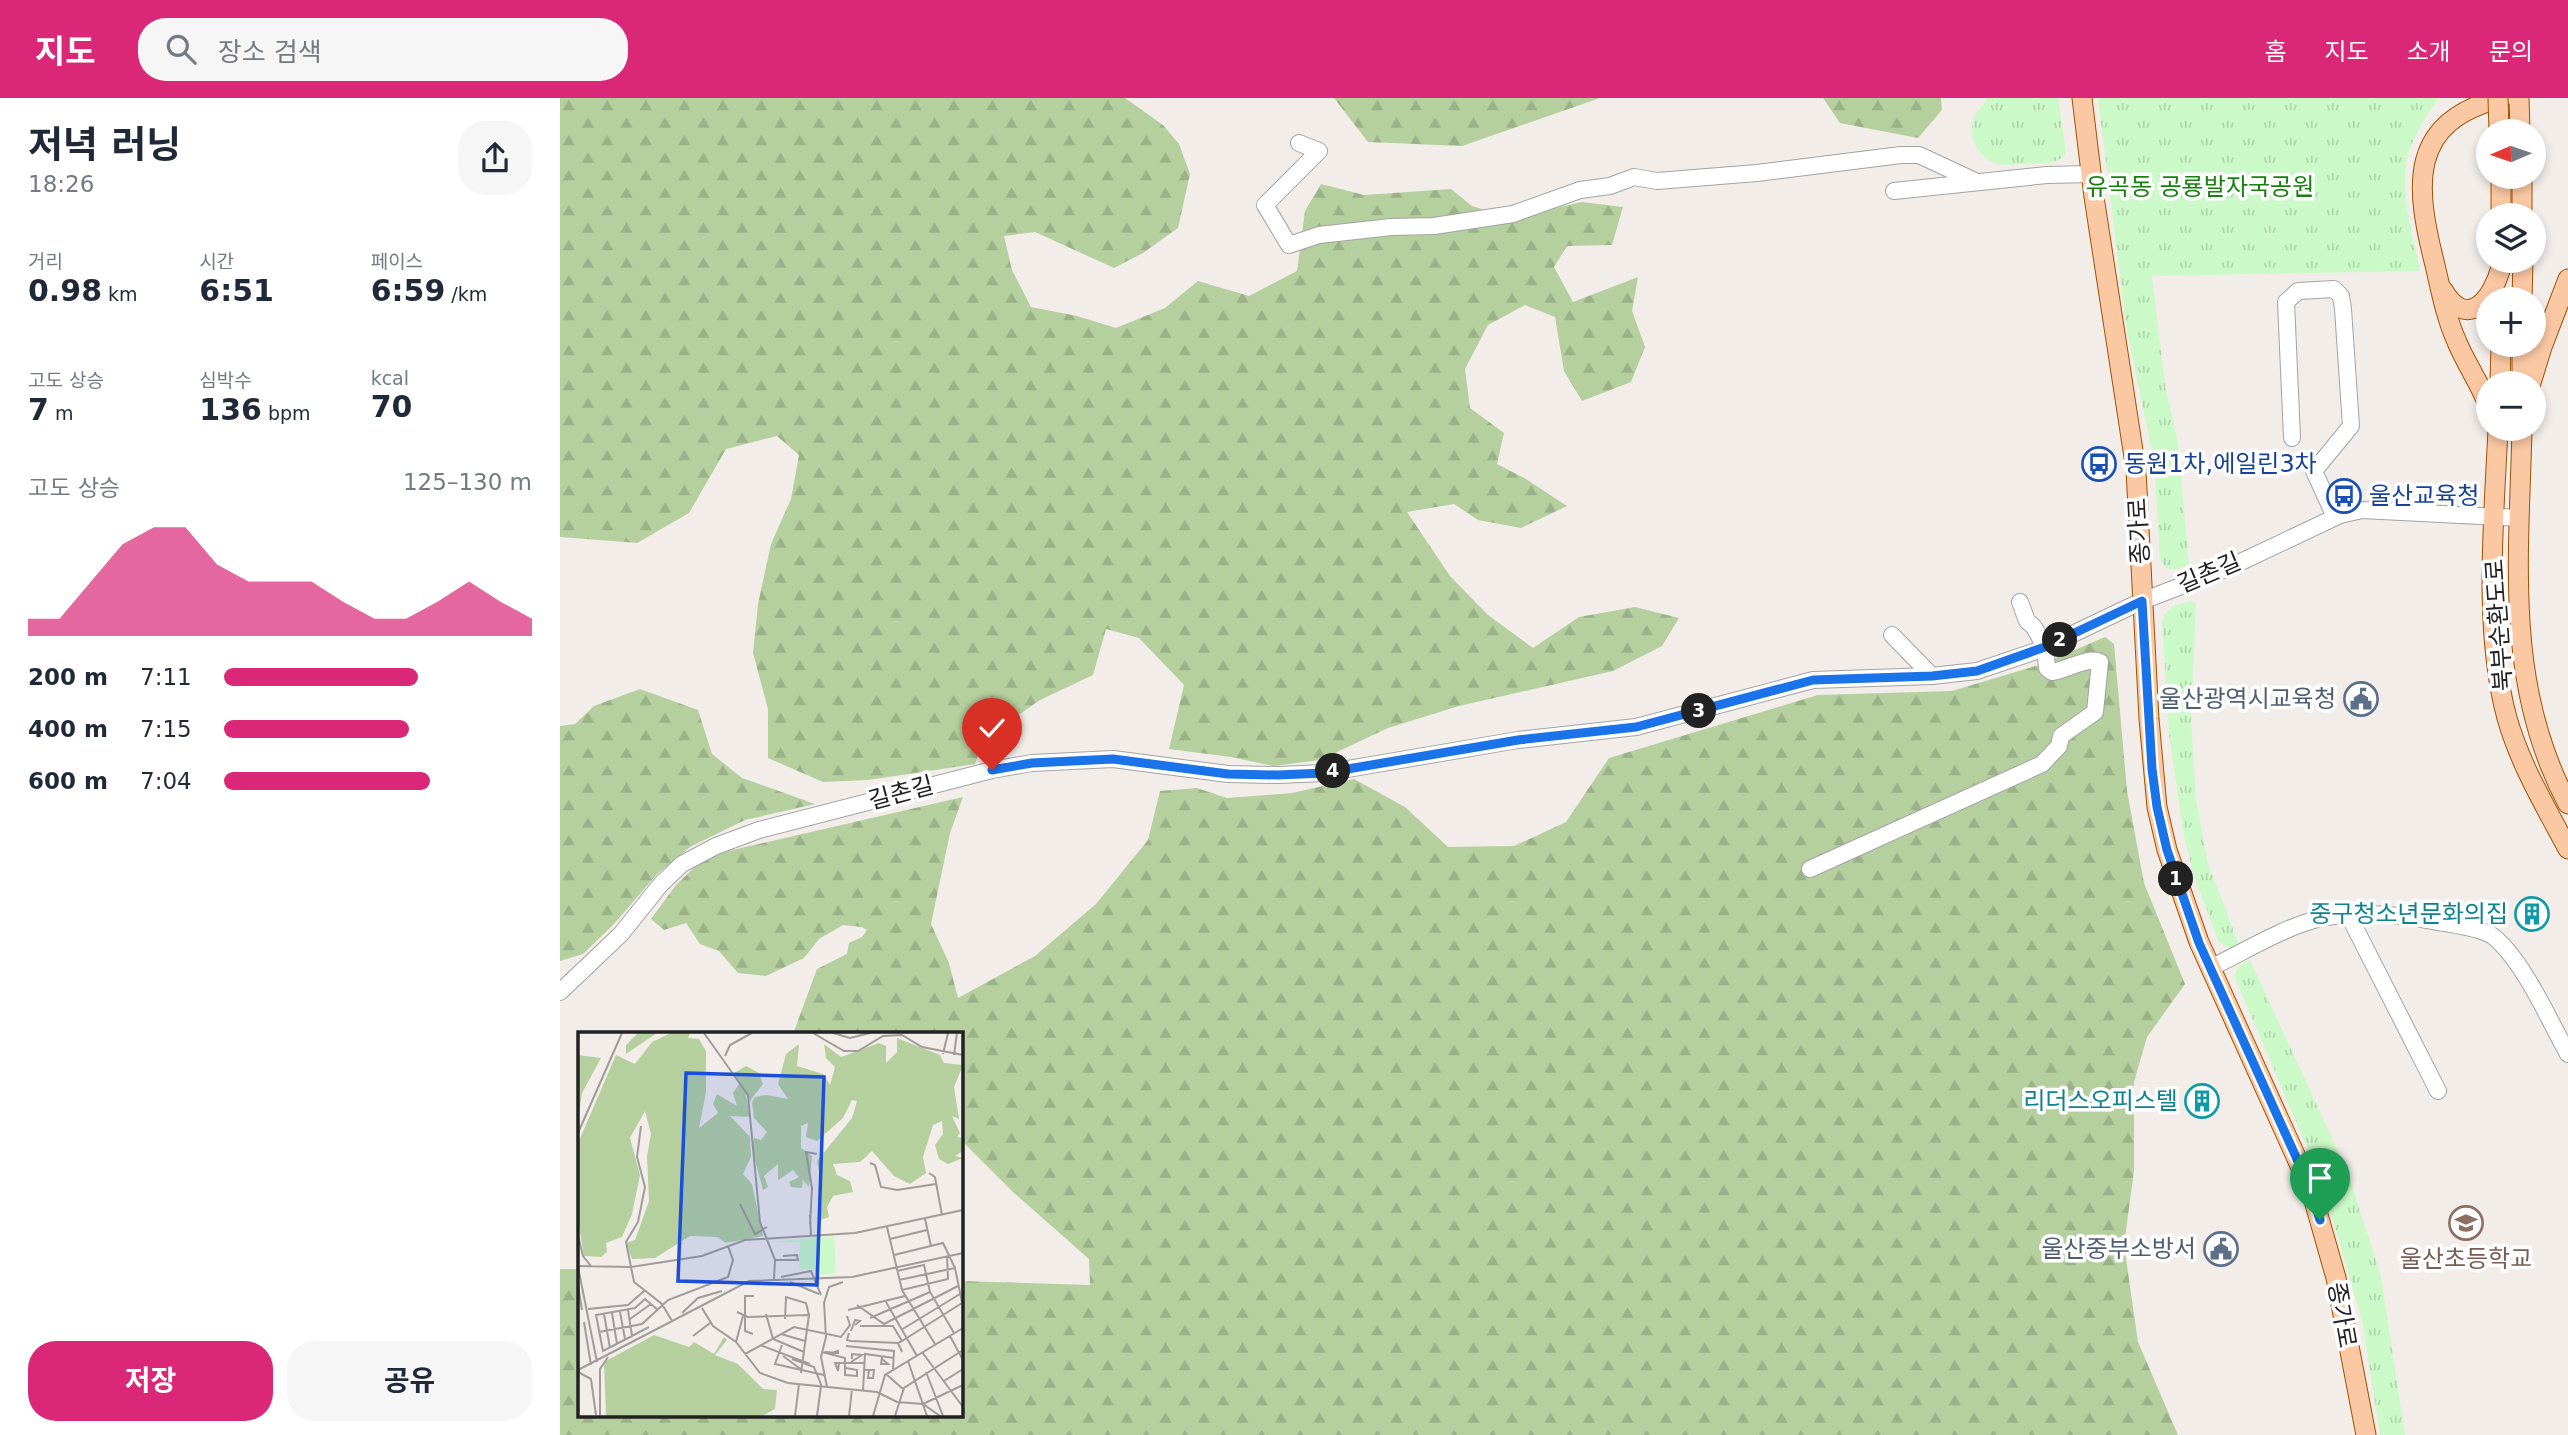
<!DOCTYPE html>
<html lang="ko">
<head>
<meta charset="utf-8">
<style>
	:root { --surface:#fff; --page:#f6f6f7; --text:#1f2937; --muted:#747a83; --accent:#db2777 }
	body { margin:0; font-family:"DejaVu Sans","Noto Sans KR",sans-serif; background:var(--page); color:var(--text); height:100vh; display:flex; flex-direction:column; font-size:26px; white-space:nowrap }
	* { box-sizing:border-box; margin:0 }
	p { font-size:23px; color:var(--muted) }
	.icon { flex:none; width:38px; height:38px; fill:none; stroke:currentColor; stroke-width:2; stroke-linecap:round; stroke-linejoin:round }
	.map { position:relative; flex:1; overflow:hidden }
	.details { display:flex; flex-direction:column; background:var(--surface); width:560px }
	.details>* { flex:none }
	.needle { width:46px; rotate:268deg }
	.tools { position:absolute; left:1916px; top:21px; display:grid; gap:14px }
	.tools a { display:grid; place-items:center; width:70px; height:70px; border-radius:50%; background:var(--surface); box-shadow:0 4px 10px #0003; font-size:35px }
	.pin { position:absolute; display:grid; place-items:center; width:60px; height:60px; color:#fff; margin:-72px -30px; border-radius:50% 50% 50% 0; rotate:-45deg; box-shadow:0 0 7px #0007 }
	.pin .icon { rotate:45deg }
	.km { position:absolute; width:35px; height:35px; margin:-18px; border-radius:50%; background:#222; color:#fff; font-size:19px; line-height:35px; text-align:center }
	.round { display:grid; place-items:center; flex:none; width:74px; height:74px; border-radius:28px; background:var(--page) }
	.headline { display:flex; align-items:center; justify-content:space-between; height:119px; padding:0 28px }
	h1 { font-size:38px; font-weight:700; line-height:52px }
	.figures { display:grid; grid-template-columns:repeat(3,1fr); gap:10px; height:119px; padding:7px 28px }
	.figures div { display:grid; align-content:center }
	.figures b { font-size:30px; font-weight:700 }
	.figures small { font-size:19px; font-weight:400 }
	.figures p { font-size:19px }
	.chart { height:196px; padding:14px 28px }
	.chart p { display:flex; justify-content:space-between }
	.chart svg { width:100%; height:126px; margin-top:7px; fill:var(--accent); opacity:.7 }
	.cta { display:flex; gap:14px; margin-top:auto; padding:14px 28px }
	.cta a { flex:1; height:80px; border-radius:28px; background:var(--accent); color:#fff; font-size:28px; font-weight:700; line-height:80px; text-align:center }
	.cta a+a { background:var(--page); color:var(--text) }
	ul { padding:0 28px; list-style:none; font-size:23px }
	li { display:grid; grid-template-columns:112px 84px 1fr; align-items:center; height:52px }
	li i { height:18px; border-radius:9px; background:var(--accent) }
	header { display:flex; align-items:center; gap:42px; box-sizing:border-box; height:98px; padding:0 35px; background:var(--accent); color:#fff }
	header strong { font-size:33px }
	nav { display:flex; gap:38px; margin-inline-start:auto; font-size:24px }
	.search { width:490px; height:63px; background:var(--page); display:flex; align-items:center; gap:18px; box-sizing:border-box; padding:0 24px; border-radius:28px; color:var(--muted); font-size:26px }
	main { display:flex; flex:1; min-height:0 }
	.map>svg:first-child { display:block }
	.forest { fill:url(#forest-firs) }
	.park { fill:url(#park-tufts) }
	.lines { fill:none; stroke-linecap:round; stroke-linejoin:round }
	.minor-casing { stroke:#a3a3a3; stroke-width:18 }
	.major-casing { stroke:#9d5202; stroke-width:21 }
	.minor { stroke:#fff; stroke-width:16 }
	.major { stroke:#fbc8a4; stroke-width:19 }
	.major-bridge-casing { stroke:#9d5202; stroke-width:21; stroke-linecap:butt }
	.major-bridge { stroke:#fbc8a4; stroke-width:19 }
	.route-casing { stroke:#fff; stroke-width:14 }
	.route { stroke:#1a73e8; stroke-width:9 }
	.labels { text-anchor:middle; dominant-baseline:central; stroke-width:7; stroke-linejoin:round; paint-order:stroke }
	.park-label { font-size:24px; fill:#16820d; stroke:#fff }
	.transit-label { font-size:24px; fill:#164399; stroke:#fff; text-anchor:start }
	.street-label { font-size:24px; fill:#222; stroke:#fff }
	.service-label { font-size:24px; fill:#4e5e75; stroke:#fff; text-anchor:end }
	.culture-label { font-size:24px; fill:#0d838f; stroke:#fff; text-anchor:end }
	.education-label { font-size:24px; fill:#785e54; stroke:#fff }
	.inset-road { fill:none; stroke:#9f9c99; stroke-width:2 }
	.view { fill:#1d4ed8; fill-opacity:0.15; stroke:#1d4ed8; stroke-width:3.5 }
	.inset-edge { fill:none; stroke:#222; stroke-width:3.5 }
</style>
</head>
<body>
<header>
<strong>지도</strong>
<div class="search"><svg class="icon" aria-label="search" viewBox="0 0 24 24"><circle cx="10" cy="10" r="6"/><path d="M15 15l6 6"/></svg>장소 검색</div>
<nav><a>홈</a><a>지도</a><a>소개</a><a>문의</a></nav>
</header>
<main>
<section class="details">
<div class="headline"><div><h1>저녁 러닝</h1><p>18:26</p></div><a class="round"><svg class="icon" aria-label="share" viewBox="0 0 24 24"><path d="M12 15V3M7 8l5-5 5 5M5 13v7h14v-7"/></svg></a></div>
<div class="figures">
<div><p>거리</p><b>0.98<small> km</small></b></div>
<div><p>시간</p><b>6:51</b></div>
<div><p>페이스</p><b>6:59<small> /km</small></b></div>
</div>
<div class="figures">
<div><p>고도 상승</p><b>7<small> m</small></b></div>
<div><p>심박수</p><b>136<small> bpm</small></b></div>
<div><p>kcal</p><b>70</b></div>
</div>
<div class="chart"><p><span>고도 상승</span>125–130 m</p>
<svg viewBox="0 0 160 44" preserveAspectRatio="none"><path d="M0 44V38L10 38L20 25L30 12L40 6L50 6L60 19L70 25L80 25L90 25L100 32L110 38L120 38L130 32L140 25L150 32L160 38V44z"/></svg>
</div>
<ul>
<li><b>200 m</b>7:11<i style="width:63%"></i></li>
<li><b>400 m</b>7:15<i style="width:60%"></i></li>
<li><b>600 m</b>7:04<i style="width:67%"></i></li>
</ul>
<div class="cta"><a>저장</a><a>공유</a></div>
</section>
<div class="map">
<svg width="2008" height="1337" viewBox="0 0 2008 1337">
	<defs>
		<pattern id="forest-firs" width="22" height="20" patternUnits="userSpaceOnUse" patternTransform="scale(1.75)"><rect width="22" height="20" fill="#b5d09e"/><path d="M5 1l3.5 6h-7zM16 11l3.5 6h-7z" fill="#9bb288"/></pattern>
		<pattern id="park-tufts" width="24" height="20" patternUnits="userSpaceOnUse" patternTransform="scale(1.75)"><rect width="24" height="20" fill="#ccf9c8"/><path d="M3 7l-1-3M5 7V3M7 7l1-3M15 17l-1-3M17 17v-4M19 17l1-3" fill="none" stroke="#afd5ac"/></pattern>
	</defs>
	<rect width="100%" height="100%" fill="#f2ede9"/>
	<!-- forest -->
	<g class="forest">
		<polygon points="0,0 565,0 603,27 619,46 630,76 618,130 583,155 554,170 475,134 444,138 452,172 471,209 517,218 556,230 605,210 638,183 689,198 737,173 745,113 761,86 804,97 891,91 912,108 951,120 1022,104 1063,109 1052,147 1007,148 994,169 1013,204 1078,179 1072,213 1085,249 1071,284 1022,303 1004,273 995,219 965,207 928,227 905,271 910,310 944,335 937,366 966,381 1007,408 961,430 918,422 894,406 847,414 890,478 928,517 973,550 1019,519 1075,509 1119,520 1102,548 1053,573 899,608 828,630 760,662 713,668 671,659 609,651 624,587 579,540 546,531 533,577 480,602 424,641 415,666 308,682 263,684 208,660 208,611 193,555 198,506 211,446 231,401 239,357 217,338 166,351 129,415 77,445 0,439"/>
		<polygon points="774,0 1040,0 902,48 808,44"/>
		<polygon points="1263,0 1381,0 1382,12 1358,40 1280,25"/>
		<polygon points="1545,539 1554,546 1567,693 1584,785 1625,886 1587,939 1574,984 1574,1073 1564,1147 1578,1244 1618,1337 0,1337 0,1171 19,1171 19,1318 401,1318 401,1183 530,1187 529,1161 454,1095 401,1042 401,936 233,936 257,871 287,856 289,845 302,839 307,832 302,829 283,827 259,841 244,860 206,878 178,875 159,853 140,846 126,825 104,832 91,821 116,787 146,758 403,699 390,735 371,826 389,865 398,900 475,858 536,806 588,742 600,693 637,690 667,700 732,695 794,681 845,709 888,749 954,748 1006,724 1049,660 1258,597 1392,593 1482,566"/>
		<polygon points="80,591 138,612 152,656 182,680 255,706 185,722 130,749 97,776 54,826 23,856 0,863 0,628 15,626 34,608"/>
	</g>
	<!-- park -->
	<g class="park">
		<path d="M 1427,0 L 1498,0 L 1506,55 C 1497,68 1480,65 1465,66 C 1457,66 1446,68 1438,66 C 1420,62 1408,41 1413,23 C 1415,13 1424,9 1427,0 Z"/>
		<path d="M 1538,0 L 1879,0 C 1868,15 1858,31 1851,48 C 1836,83 1853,137 1860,173 L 1592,178 L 1605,287 L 1618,344 L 1629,466 L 1616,472 L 1606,470 L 1600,461 L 1594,363 L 1566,227 Z"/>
		<path d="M 1634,503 L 1636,510 L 1631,621 L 1636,701 L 1648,766 L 1680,849 L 1673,852 L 1659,844 L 1633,775 L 1624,738 L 1609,636 L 1602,522 C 1609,507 1618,506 1634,503 Z"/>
		<polygon points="1690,862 1788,1075 1821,1178 1845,1337 1820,1337 1802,1222 1763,1087 1674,878 1679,868"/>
	</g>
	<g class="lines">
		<!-- minor casing -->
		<g class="minor-casing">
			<g id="minor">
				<polyline points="739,45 759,53 705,107 729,147 759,137 831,129 874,128 953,116 1020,92 1050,88 1074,79 1097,83 1197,75 1341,57 1359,57 1417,84"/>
				<polyline points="1334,93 1487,77 1531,76"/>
				<polyline points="1732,340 1726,204 1738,193 1774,191 1781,198 1783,211 1791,328 1754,373 1775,419"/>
				<polyline points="1332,537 1372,578"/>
				<path d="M 1250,771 L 1482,666 L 1499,648 L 1501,638 L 1535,614 L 1540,564 C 1527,558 1508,572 1492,574 L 1487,570 L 1485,549 L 1474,529 L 1467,523 L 1460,504"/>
				<polyline points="1788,816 1878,993"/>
				<path d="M 1650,870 C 1684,854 1725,828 1762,820 C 1800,812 1840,817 1878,824 C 1892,826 1924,831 1934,839 C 1964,864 1989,922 2008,956"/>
				<polyline points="0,894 61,836 101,786 122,766 156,748 199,732 432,672 472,665 553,661 668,676 718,677 764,675 958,642 1076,629 1253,582 1372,578 1417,573 1479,552 1582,503 1668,470 1780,417 1802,412 1960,420"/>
			</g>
		</g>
		<!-- major casing -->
		<g class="major-casing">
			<g id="major">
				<polyline points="1522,0 1534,99 1576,372 1589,621 1597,709 1607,752 1639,844 1751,1092 1776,1180 1806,1337"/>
				<polyline points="1959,0 1960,33"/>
				<polyline points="1941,79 1941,117"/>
				<polyline points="1962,79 1962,117"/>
				<path d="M 1883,192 C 1908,234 1933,200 1941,169"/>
				<polyline points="1962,201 1963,163"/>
				<polyline points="1940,285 1941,247"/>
				<polyline points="1962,285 1962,247"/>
				<polyline points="1971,285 1982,249 2008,181"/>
				<path d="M 1928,307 C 1920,285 1906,266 1897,244 C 1886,220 1881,193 1875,167 C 1855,89 1847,23 1942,0"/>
				<path d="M 1938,331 C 1934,421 1923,532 1947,620 C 1960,666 1985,708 2008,751"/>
				<path d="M 1962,331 C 1959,460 1944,587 2008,706"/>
			</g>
		</g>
		<!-- minor -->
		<use href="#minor" class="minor"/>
		<!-- major -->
		<use href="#major" class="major"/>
		<!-- major-bridge casing -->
		<g class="major-bridge-casing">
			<polyline id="major-bridge" points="1938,0 1939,33"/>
		</g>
		<!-- major-bridge -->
		<use href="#major-bridge" class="major-bridge"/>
	</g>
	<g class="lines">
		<!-- route casing -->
		<g class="route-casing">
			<polyline id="route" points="432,672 472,665 553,661 668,676 718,677 764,675 958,642 1076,629 1253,582 1372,578 1417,573 1485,549 1582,503 1592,671 1597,709 1607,752 1639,845 1751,1092 1760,1122"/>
		</g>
		<!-- route -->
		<use href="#route" class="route"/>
	</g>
	<!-- icons -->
	<defs>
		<g id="bus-ring" transform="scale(1.75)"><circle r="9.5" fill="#fff" stroke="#1a4fb4" stroke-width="1.5"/><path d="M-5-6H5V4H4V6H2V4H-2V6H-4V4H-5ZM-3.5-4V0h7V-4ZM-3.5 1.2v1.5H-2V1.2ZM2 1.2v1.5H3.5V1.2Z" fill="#1a4fb4"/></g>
		<g id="civic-ring" transform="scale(1.75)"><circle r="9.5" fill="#fff" stroke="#5c6f8a" stroke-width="1.5"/><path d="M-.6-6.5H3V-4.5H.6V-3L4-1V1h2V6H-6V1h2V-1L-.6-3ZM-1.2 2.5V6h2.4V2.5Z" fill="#5c6f8a"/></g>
		<g id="building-ring" transform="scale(1.75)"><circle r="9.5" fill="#fff" stroke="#0f9aa8" stroke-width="1.5"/><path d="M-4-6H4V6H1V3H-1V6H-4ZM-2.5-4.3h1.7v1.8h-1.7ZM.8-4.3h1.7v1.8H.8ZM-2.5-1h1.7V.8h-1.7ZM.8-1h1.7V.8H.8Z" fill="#0f9aa8"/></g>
		<g id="school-ring" transform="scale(1.75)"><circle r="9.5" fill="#fff" stroke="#8d6e63" stroke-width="1.5"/><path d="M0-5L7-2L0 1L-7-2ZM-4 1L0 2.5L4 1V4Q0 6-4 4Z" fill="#8d6e63"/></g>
	</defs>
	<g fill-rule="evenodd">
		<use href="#bus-ring" x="1539" y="366"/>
		<use href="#bus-ring" x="1784" y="398"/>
		<use href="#civic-ring" x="1801" y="601"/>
		<use href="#building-ring" x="1972" y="816"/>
		<use href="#building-ring" x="1642" y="1003"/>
		<use href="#school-ring" x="1906" y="1125"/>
		<use href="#civic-ring" x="1661" y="1151"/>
	</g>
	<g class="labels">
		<!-- park labels -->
		<g class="park-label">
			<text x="1640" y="89">유곡동 공룡발자국공원</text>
		</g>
		<!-- transit labels -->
		<g class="transit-label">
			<text x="1564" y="366">동원1차,에일린3차</text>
			<text x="1809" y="398">울산교육청</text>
		</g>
		<!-- street labels -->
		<g class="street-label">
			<text transform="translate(1579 433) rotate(-93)">종가로</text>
			<text transform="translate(1649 475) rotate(-23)">길촌길</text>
			<text transform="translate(1939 527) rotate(-94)">북부순환도로</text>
			<text transform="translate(341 695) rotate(-15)">길촌길</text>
			<text transform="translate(1782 1217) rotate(80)">종가로</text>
		</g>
		<!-- service labels -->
		<g class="service-label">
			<text x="1776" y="601">울산광역시교육청</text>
			<text x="1636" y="1151">울산중부소방서</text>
		</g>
		<!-- culture labels -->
		<g class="culture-label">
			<text x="1948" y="816">중구청소년문화의집</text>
			<text x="1618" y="1003">리더스오피스텔</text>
		</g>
		<!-- education labels -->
		<g class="education-label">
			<text x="1906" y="1161">울산초등학교</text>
		</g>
	</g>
	<!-- overview -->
	<g transform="translate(18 934)">
		<rect width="385" height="385" fill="#f2ede9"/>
		<path d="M 60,1 L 79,1 L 48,22 L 48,13 ZM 93,1 L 112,1 L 110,6 L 121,7 L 128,19 L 128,60 L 121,96 L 140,81 L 135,72 L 139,62 L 159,74 L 155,61 L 161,52 L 167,58 L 172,85 L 152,84 L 172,105 L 173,125 L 165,142 L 174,152 L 185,204 L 148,211 L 139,205 L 112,204 L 77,226 L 54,227 L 48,211 L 57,208 L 71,169 L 69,124 L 73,102 L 67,79 L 52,106 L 62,143 L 54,182 L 44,205 L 28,211 L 29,220 L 23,225 L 6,224 L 0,187 L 0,111 L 38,23 L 57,32 L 74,10 ZM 319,6 L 362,23 L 366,31 L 385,33 L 376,55 L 381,87 L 374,84 L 382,101 L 379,105 L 385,106 L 385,119 L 377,124 L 385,126 L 370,132 L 361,127 L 357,113 L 365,102 L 364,89 L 355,93 L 345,125 L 348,141 L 332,152 L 316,144 L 294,119 L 282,130 L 255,132 L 259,143 L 272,149 L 275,160 L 255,164 L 249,175 L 251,185 L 240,189 L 244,157 L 239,129 L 274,86 L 279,69 L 274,68 L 265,86 L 239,109 L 228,105 L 230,91 L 223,94 L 223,116 L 234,124 L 231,155 L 225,148 L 224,156 L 213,155 L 211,150 L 221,145 L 215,138 L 200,148 L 200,132 L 186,144 L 190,155 L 185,158 L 174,117 L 176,106 L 183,108 L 189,100 L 176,86 L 174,70 L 177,65 L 188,63 L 210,67 L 200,52 L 208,22 L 221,12 L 219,34 L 245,42 L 252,53 L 257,35 L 248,26 L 246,12 L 263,25 L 301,11 L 308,14 L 308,31 L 319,20 ZM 0,23 L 23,26 L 4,61 L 0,88 ZM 168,34 L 181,41 L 185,52 L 172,69 L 156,41 ZM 76,303 L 111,315 L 116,310 L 136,322 L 146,305 L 149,308 L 137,323 L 160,332 L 185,357 L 199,358 L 197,377 L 184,384 L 28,384 L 26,330 Z" fill="#b5d09e"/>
		<path d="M 256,204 L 258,241 L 241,243 L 234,237 L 221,237 L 222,210 L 192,210 Z" fill="#ccf9c8"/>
		<path class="inset-road" d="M 126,1 L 170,63 L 182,190 L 197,228 L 196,247M 235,1 L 266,19 L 280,19 L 305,4 L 324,3 L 344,15 L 385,23M 255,1 L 272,6 L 292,1M 365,22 L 370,1M 376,23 L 379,1M 147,24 L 152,13 L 174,1M 63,94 L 59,125 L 67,155 L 60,190 L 48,210 L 56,250 L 84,272 L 94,289M 0,101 L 44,1M 292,131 L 297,133 L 303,155 L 319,158 L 358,152M 351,141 L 357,145 L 364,183M 162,172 L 177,202 L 189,195M 232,183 L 233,204M 347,187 L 353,214M 232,192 L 234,156 L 228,120 L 239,122M 309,195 L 324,258 L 357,312M 0,203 L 5,224 L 13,234M 312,207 L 349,198M 316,223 L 365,211 L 377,236M 196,228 L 220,228 L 219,223 L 205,224M 0,234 L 53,235 L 124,224 L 167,208 L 277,201 L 385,178M 0,235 L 19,330M 319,239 L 346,233 L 352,260 L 376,301M 203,245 L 233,239 L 243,263M 321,248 L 377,236 L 385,275M 212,250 L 241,262M 0,253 L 4,278M 324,258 L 370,247 L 369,224M 246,270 L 248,305 L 243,325 L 249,355M 308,270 L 339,324M 246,271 L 251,255 L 265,250M 279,273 L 306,292 L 380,254M 124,276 L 135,294 L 158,310 L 182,341 L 210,351 L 299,360 L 319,370 L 345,372 L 362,384M 10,277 L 50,273 L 66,259M 50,278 L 54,304 L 71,295M 270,278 L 327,264M 42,280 L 47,307M 159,280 L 170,285 L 231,283 L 223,341M 34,281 L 39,312M 104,281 L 120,266 L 144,259M 26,282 L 32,316M 188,282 L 195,307 L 226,320M 292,286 L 352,260M 52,287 L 73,272M 207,287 L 208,265 L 228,271 L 231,283M 6,290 L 13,333M 282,294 L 315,294 L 324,309 L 320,311 L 324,320M 323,298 L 382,262M 273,299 L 277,288 L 282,289 L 277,293M 21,300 L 64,292 L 90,268 L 150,245 L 155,228 L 150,214M 271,301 L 269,308 L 273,309 L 320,311M 175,302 L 167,299 L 167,264 L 176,264M 203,302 L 227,309M 54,304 L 25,319 L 18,283 L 57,276 L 67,267 L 80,278M 115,304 L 132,291M 372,304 L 385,328M 324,309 L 384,271M 158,310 L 165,284M 182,313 L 232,332M 204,313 L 197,332 L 246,343M 268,314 L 316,319 L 315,337M 244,320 L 267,326 L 267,343 L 279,344 L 279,338 L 268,336M 247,320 L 248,320 L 260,321 L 260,319 L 254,321M 344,320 L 385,375M 167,322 L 216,295 L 263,305 L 272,293 L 269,284M 205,324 L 224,338M 304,325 L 303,332 L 310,332 L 304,327M 214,327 L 236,335 L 244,355M 330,329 L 349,384M 273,330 L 284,323 L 274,322 L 274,327M 261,331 L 260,339 L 257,331 L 286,331M 0,338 L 171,249 L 274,245 L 385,221M 287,338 L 296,338 L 295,346 L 290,346 L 291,338M 0,340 L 13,347 L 18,383M 348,340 L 365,384M 308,342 L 325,357M 366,349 L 385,337M 285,359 L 287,322 L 316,326M 345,372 L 385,353M 22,384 L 22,337 L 30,325M 217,384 L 221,352M 239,384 L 243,354M 271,384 L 274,357M 295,384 L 307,343 L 385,296M 317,384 L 326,356 L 385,318"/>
		<path class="view" d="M 108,41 L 246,45 L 239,253 L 100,249 Z"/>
		<rect width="385" height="385" class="inset-edge"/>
	</g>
</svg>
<div class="tools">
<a><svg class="needle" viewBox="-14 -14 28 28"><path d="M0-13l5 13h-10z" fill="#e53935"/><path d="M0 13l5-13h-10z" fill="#747a83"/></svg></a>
<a><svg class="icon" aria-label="layers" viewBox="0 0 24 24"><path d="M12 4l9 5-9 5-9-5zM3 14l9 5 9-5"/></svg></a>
<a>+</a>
<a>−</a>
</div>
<div class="pin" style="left:1760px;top:1122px;background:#1e9e55"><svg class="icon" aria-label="arrive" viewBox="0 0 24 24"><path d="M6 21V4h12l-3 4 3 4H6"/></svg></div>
<div class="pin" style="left:432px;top:672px;background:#d93025"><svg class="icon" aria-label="check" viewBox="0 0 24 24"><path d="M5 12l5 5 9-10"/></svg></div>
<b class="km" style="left:1616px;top:781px">1</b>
<b class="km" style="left:1500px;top:542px">2</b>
<b class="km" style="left:1139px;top:613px">3</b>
<b class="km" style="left:773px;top:673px">4</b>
</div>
</main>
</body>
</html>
